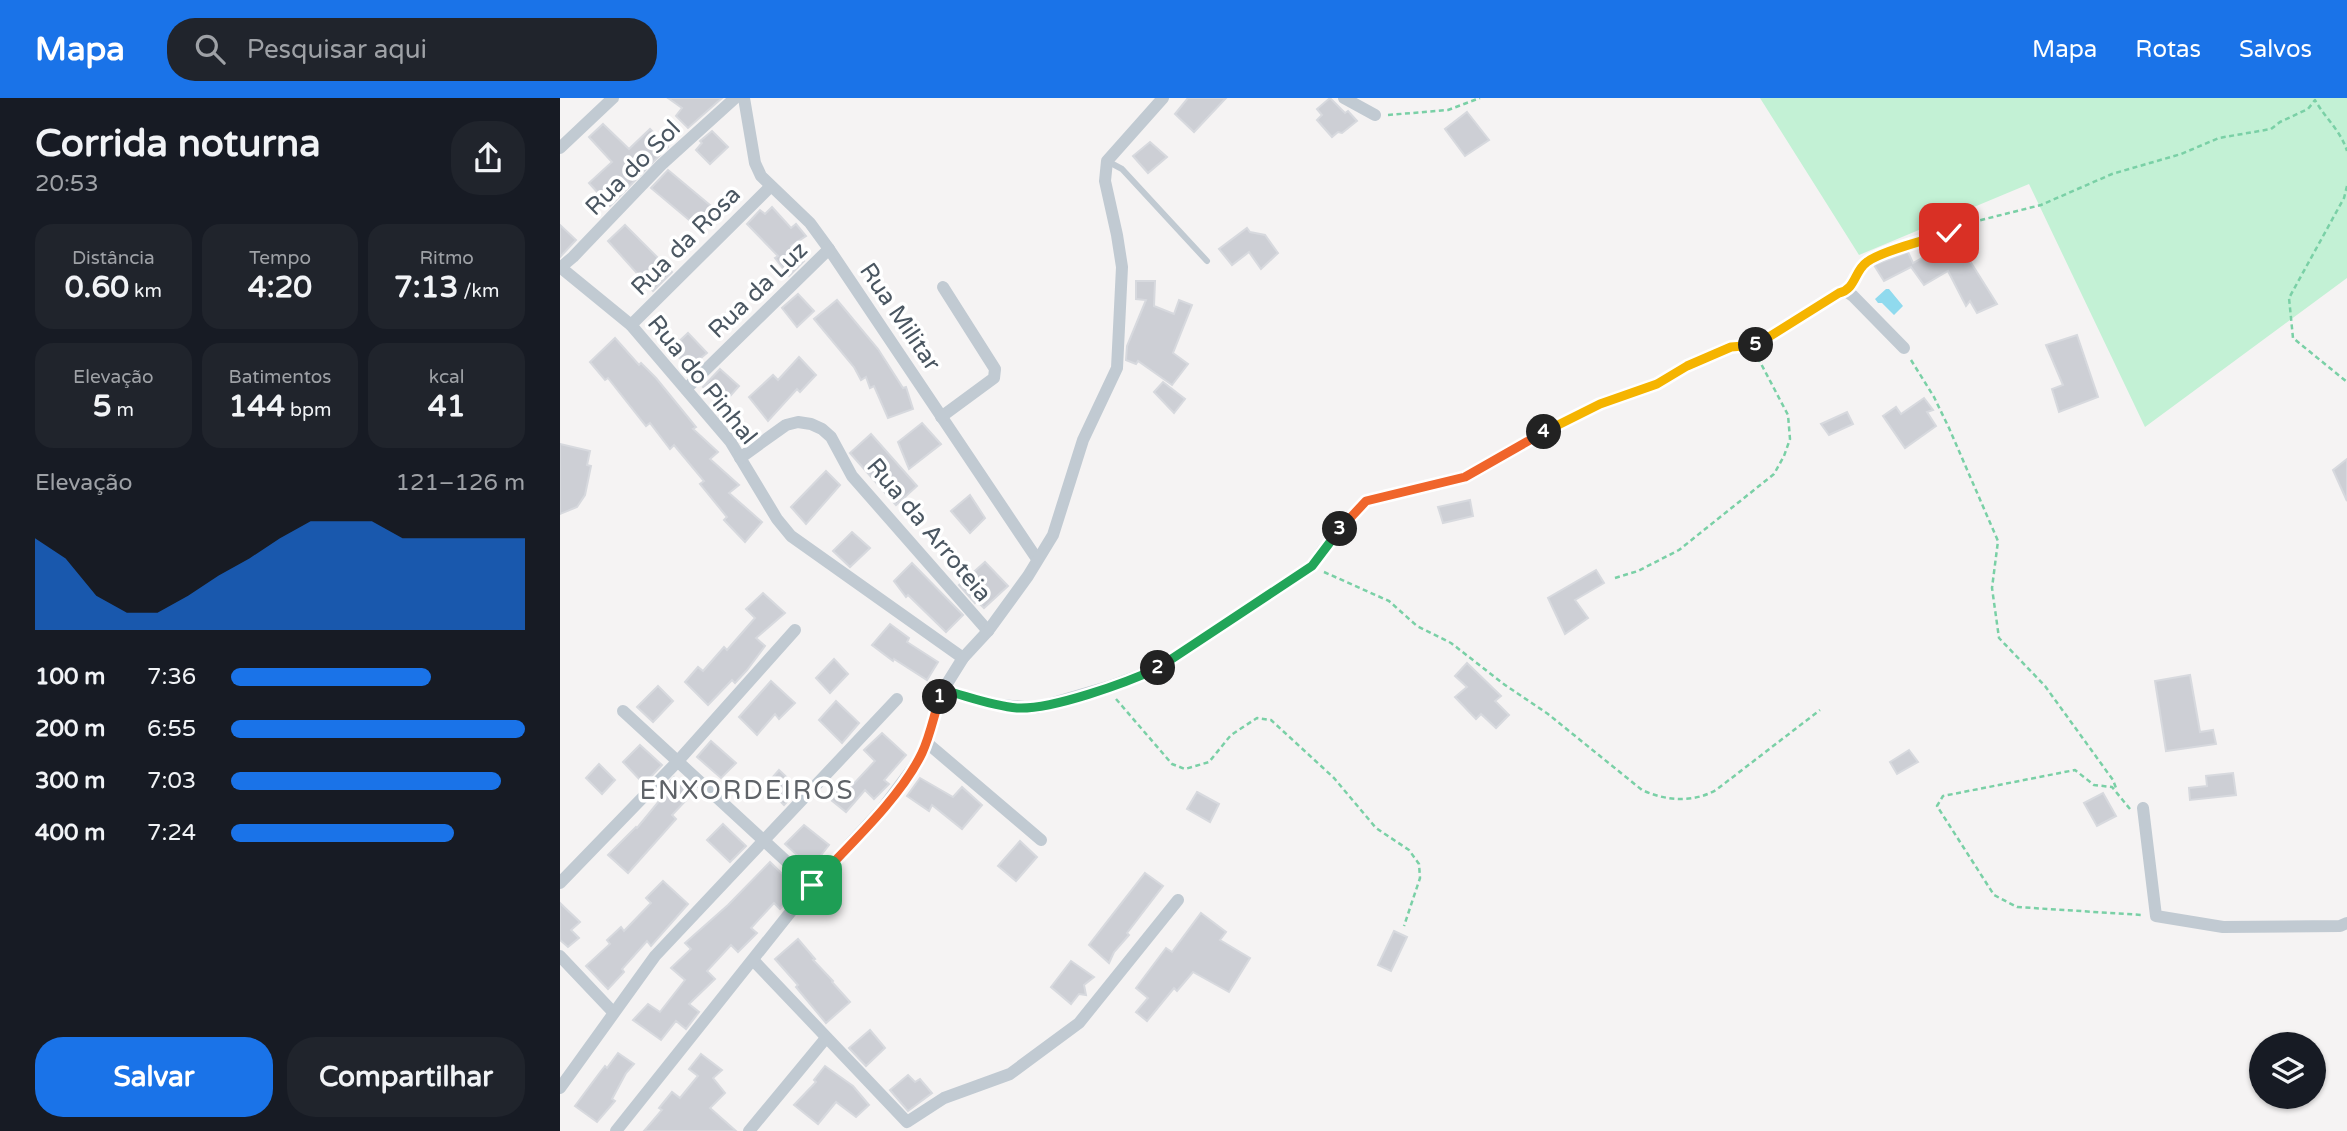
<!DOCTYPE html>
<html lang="pt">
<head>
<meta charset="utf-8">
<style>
	:root { --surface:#171b24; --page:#20242c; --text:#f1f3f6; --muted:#9ea1a6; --accent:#1a73e8 }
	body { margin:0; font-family:"Varela Round",sans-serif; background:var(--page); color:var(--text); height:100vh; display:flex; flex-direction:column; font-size:26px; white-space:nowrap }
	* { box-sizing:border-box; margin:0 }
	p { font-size:23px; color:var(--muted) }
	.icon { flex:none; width:38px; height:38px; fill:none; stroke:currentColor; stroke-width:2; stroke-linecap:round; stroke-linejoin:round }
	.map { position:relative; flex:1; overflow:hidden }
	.sheet { display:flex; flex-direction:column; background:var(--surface); width:560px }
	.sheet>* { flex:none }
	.controls { position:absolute; left:1689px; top:934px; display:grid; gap:14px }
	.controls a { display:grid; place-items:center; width:77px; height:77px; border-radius:50%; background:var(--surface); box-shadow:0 2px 5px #0004; font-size:35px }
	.pin { position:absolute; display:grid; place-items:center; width:60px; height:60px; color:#fff; margin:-30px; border-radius:14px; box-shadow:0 4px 10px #0006 }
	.km { position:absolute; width:35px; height:35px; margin:-18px; border-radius:50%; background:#222; color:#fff; font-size:19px; line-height:35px; text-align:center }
	.round { display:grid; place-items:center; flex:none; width:74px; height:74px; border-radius:28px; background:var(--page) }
	.summary { display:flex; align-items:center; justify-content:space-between; height:119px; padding:0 35px }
	h1 { font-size:38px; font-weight:700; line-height:52px }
	.metrics { display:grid; grid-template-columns:repeat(3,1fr); gap:10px; height:119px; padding:7px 35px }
	.metrics div { display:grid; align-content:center; border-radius:18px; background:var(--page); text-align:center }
	.metrics b { font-size:30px; font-weight:700 }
	.metrics small { font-size:19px; font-weight:400 }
	.metrics p { font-size:19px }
	.chart { height:196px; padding:14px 35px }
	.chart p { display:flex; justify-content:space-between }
	.chart svg { width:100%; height:126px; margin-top:7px; fill:var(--accent); opacity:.7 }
	.button { display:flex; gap:14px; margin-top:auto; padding:14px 35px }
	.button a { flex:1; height:80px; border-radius:28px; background:var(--accent); color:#fff; font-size:28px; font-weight:700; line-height:80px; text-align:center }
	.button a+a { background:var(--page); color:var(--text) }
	ul { padding:0 35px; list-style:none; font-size:23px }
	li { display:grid; grid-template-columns:112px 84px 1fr; align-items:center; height:52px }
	li i { height:18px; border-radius:9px; background:var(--accent) }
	header { display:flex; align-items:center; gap:42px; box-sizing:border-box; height:98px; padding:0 35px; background:var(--accent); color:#fff }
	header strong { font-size:33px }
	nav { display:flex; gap:38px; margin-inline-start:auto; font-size:24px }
	.search { width:490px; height:63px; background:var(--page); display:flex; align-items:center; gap:18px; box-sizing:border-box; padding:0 24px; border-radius:28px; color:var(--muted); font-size:26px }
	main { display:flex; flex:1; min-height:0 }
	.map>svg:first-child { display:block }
	.green { fill:#c3f1d5 }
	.water { fill:#90daee }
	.building { fill:#cdcfd5; stroke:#d7d9de; stroke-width:2 }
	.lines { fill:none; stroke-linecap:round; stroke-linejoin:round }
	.path { stroke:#7ad0a6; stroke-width:2.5; stroke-dasharray:5 3.5; stroke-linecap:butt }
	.service { stroke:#c1cad2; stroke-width:6 }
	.minor { stroke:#c1cad2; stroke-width:12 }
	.split-1-casing { stroke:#fff; stroke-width:14 }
	.split-2-casing { stroke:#fff; stroke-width:14 }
	.split-3-casing { stroke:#fff; stroke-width:14 }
	.split-4-casing { stroke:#fff; stroke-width:14 }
	.split-5-casing { stroke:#fff; stroke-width:14 }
	.split-6-casing { stroke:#fff; stroke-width:14 }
	.split-1 { stroke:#f0652b; stroke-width:9 }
	.split-2 { stroke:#22a559; stroke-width:9 }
	.split-3 { stroke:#22a559; stroke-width:9 }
	.split-4 { stroke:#f0652b; stroke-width:9 }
	.split-5 { stroke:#f5b400; stroke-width:9 }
	.split-6 { stroke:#f5b400; stroke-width:9 }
	.labels { text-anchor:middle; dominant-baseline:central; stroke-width:7; stroke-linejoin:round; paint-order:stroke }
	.street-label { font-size:24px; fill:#4a5661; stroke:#fff }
	.neighbourhood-label { font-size:26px; letter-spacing:2px; fill:#5f6368; stroke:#fff }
</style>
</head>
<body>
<header>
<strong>Mapa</strong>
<div class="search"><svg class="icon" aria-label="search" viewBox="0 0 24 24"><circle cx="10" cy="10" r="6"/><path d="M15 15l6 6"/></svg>Pesquisar aqui</div>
<nav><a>Mapa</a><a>Rotas</a><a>Salvos</a></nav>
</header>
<main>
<section class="sheet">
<div class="summary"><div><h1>Corrida noturna</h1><p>20:53</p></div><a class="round"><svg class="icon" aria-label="share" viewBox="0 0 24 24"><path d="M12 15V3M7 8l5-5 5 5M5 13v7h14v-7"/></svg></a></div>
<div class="metrics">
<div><p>Distância</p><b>0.60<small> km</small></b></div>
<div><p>Tempo</p><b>4:20</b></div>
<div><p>Ritmo</p><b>7:13<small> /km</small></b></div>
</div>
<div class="metrics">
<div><p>Elevação</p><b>5<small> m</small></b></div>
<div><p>Batimentos</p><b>144<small> bpm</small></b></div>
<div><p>kcal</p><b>41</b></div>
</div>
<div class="chart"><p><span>Elevação</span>121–126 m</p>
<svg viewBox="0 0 160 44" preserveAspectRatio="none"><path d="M0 44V12L10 19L20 32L30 38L40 38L50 32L60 25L70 19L80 12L90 6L100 6L110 6L120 12L130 12L140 12L150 12L160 12V44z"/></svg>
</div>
<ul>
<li><b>100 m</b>7:36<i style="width:68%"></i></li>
<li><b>200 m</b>6:55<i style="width:100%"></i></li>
<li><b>300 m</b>7:03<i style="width:92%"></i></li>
<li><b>400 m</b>7:24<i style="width:76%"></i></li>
</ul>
<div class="button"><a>Salvar</a><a>Compartilhar</a></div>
</section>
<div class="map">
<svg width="1787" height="1033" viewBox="0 0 1787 1033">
	<rect width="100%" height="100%" fill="#f5f3f3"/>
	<!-- green -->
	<polygon class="green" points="1200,0 1787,0 1787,180 1585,329 1469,86 1299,157"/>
	<!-- water -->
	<polygon class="water" points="1326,191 1329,191 1343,208 1334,217 1322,205 1318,205 1315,201"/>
	<!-- building -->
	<g class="building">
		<polygon points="108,0 162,0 128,30 116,18 122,10"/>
		<polygon points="628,0 666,0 634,34 615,16"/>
		<polygon points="770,0 785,15 788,13 797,23 782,35 778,34 772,39 757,22 762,17 757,11"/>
		<polygon points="907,14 929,42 905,58 885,31"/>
		<polygon points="43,26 69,51 90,31 108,49 50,108 29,85 52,64 29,39"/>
		<polygon points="152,33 168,49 150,66 136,52 142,45 140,43"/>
		<polygon points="590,44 607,59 588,75 573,58"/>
		<polygon points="108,72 151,108 158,117 141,132 91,90"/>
		<polygon points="212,109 231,130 236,126 246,138 231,148 244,163 229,178 215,160 218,158 187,126 200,112 205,116"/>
		<polygon points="0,127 16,142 0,159"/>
		<polygon points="65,127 112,174 93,193 48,143"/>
		<polygon points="687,130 690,134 705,137 718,155 701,171 689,154 672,167 659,151"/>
		<polygon points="1391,148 1408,160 1437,206 1417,215 1410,203 1406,208 1388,173 1364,187 1351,169 1324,183 1314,167 1348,154 1353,165 1380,150 1381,155"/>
		<polygon points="576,183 595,183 594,208 614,216 619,202 632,207 613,255 628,266 612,287 578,263 576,266 566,262 567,248 586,202 576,201"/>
		<polygon points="238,196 254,213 237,229 222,210"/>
		<polygon points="277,202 318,251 343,290 346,289 353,311 328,320 314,288 310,290 306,279 301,282 294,269 254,221"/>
		<polygon points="128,235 147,255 129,270 111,251"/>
		<polygon points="1517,237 1538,299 1499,314 1492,291 1503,287 1486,247"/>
		<polygon points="55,240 79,267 81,265 96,280 136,329 133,331 158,354 150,361 179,387 169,395 202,424 185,444 164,422 167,419 140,386 144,383 114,347 110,351 90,325 86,328 48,280 45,282 30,264"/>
		<polygon points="239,259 256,277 240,294 237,291 208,323 189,299 213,277 218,282"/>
		<polygon points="160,271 179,288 162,307 143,289"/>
		<polygon points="603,284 625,301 614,315 594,294"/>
		<polygon points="1364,300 1373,312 1367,314 1376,328 1345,350 1323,318 1336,309 1341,316"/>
		<polygon points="1287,314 1293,326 1269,337 1261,326"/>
		<polygon points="362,325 381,346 349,371 338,344"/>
		<polygon points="311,336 357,388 336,407 290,355"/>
		<polygon points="0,346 30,353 27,367 31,368 25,397 17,409 0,416"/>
		<polygon points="1787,361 1787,403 1773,372"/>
		<polygon points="266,373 280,387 246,426 231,409"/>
		<polygon points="410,397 425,420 410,435 391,413"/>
		<polygon points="910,402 913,418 883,425 878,409"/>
		<polygon points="292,434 310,450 290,469 273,453"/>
		<polygon points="425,464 448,488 424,510 417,503 415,505 399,487"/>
		<polygon points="352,465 403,517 386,534 348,497 346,499 334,483"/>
		<polygon points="1036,472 1044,485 1015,502 1028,520 1005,536 988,500"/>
		<polygon points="203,495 225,515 196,540 205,548 187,572 175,585 172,582 148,607 125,584 138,569 143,573 164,549 167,552 195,520 186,511"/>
		<polygon points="330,526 349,540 347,544 378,564 367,582 334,561 333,563 312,547"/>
		<polygon points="274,561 288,576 270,595 256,580"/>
		<polygon points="907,565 941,598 935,603 949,617 936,630 921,616 916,621 895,599 907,589 895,578"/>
		<polygon points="1630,577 1640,634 1653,632 1656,646 1606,653 1595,583"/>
		<polygon points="211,583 235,605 219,621 215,616 197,637 179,619"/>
		<polygon points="98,588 113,603 93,624 77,609"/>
		<polygon points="276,603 299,625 282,645 259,622"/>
		<polygon points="322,635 346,657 324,682 329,686 314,701 305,692 286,714 270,701 282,687 288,692 315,663 304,652"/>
		<polygon points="151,643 176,665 161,680 137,659"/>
		<polygon points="80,647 102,667 84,686 63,664"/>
		<polygon points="1349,652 1358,664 1337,676 1330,664"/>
		<polygon points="39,666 55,682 42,696 26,680"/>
		<polygon points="219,672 239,691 224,707 205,688"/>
		<polygon points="1673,675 1676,697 1630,702 1629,690 1647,688 1646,678"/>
		<polygon points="114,679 131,697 112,717 116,721 68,775 48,757 76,729 77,730 100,702 96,698"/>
		<polygon points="360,680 393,699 402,689 422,707 402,731 372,707 369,713 347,698"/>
		<polygon points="637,694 659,706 650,724 627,711"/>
		<polygon points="1543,695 1556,718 1537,728 1524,705"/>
		<polygon points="163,726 186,748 170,764 147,742"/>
		<polygon points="244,727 269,747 251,770 225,746"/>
		<polygon points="460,743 477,759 456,783 438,768"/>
		<polygon points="210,764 238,791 220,811 214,805 191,830 197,835 178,854 171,847 147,873 155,881 129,906 139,914 126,931 116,923 101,942 73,922 88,906 100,914 125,882 111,870 131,851 125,845 168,807"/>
		<polygon points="585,775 603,788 567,835 569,837 554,854 549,865 529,847"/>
		<polygon points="103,783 128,806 91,848 87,843 62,871 64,874 48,891 26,868 50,846 47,842 61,829 64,833 91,805 86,800"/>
		<polygon points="0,805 20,824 11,832 19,840 8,849 0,842"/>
		<polygon points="641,815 666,834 660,842 690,860 669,894 633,874 617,893 614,890 587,923 576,914 588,900 576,890 606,850 612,854"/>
		<polygon points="834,833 847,839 831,873 818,867"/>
		<polygon points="238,841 255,861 253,862 273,883 272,884 290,904 266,925 236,889 238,887 215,861"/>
		<polygon points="511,863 534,879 524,887 526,897 519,896 511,906 491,889"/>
		<polygon points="310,932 325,950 306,968 289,950"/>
		<polygon points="58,955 74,966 66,975 52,1001 55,1003 37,1024 15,1008 38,977 45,968 47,970"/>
		<polygon points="141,956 162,972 153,980 165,995 150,1010 176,1033 84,1033 102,1012 99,1010 112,994 120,1000 138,978 129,971"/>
		<polygon points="265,968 293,988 309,1007 296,1019 276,1004 258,1026 234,1007 256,984 254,982"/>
		<polygon points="348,977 355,984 360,981 372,995 348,1013 330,992"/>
	</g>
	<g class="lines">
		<!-- path -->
		<g class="path">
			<polyline points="828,17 888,12 920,0"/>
			<polyline points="1787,88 1784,100 1729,200 1733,240 1787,284"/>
			<path d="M 1294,183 L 1305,165 L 1317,158 L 1400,132 L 1417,123 L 1481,107 L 1552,76 L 1621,56 L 1659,40 L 1711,31 L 1720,24 L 1748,11 L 1755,2 C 1765,20 1781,33 1787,53"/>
			<polyline points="1351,262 1374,299 1389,330 1438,443 1432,490 1439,540 1485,588 1553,682 1556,690"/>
			<path d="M 764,474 L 829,503 L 857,528 L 891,545 L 945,587 L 988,616 L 1082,692 C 1106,703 1133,705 1156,692 L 1260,612"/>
			<polyline points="1055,480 1078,473 1119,452 1214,376 1224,358 1230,341 1228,317 1198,260"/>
			<polyline points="556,601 612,666 625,671 649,664 671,637 697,620 711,622 774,680 816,730 849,752 859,766 860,780 844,828"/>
			<polyline points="1570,711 1552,689 1534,687 1515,672 1383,698 1377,708 1434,797 1457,809 1582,817"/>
		</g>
		<!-- service -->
		<polyline class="service" points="547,63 562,71 647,163"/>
		<!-- minor -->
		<g class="minor">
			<polyline points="184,0 195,65 201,78 250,125 269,151 477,461"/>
			<polyline points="784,0 815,17"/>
			<polyline points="0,50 53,0"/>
			<polyline points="0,169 71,227 170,343 217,421 231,438 403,560"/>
			<polyline points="0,170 13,159 101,67 175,0"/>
			<polyline points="71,227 210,89"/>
			<polyline points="126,291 269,151"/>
			<polyline points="381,319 434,280 435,271 383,189"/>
			<polyline points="180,360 226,327 238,324 251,326 262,331 271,339 292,378 428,533"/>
			<polyline points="383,592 440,607 476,610 551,588 597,571 752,468 762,453 806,403 905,379 981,335 1040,306 1097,286 1127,268 1171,249 1197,247 1279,195 1286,193 1293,198 1344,250"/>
			<polyline points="63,613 252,787"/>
			<polyline points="366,644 481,742"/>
			<polyline points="1583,710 1596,818 1663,829 1780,828 1787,825"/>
			<polyline points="0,785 118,663 235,532"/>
			<polyline points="0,858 53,914"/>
			<polyline points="194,863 347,1024 384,1000 450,976 519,925 618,802"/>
			<polyline points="0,990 95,858 337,601"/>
			<polyline points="56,1033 252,787 322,711 352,671 363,654 383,592 403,560 428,533 468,478 493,437 523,342 557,270 562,169 557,137 545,83 547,63 603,0"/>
			<polyline points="189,1033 266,940"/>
		</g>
	</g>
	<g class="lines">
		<!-- split-1 casing -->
		<g class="split-1-casing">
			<path id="split-1" d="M 252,787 C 287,749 340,701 362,655 C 370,638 374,617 380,599"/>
		</g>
		<!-- split-2 casing -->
		<g class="split-2-casing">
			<path id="split-2" d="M 380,599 L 383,592 C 407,598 432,608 457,610 C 491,612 566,585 598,570"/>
		</g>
		<!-- split-3 casing -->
		<g class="split-3-casing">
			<polyline id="split-3" points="598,570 752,468 780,431"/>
		</g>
		<!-- split-4 casing -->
		<g class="split-4-casing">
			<polyline id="split-4" points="780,431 806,403 905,379 984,334"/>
		</g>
		<!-- split-5 casing -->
		<g class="split-5-casing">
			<polyline id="split-5" points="984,334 1040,306 1097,286 1127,268 1171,249 1196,247"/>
		</g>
		<!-- split-6 casing -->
		<g class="split-6-casing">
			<path id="split-6" d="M 1196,247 L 1279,195 C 1296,191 1294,173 1307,164 C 1321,153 1369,141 1389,135"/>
		</g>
		<!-- split-1 -->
		<use href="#split-1" class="split-1"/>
		<!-- split-2 -->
		<use href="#split-2" class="split-2"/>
		<!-- split-3 -->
		<use href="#split-3" class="split-3"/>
		<!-- split-4 -->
		<use href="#split-4" class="split-4"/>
		<!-- split-5 -->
		<use href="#split-5" class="split-5"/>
		<!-- split-6 -->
		<use href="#split-6" class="split-6"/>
	</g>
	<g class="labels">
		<!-- street labels -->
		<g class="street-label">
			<text transform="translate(73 70) rotate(-45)">Rua do Sol</text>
			<text transform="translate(126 143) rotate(-45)">Rua da Rosa</text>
			<text transform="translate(198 192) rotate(-44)">Rua da Luz</text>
			<text transform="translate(340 219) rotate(56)">Rua Militar</text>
			<text transform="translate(142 282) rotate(51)">Rua do Pinhal</text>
			<text transform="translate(369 432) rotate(50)">Rua da Arroteia</text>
		</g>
		<!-- neighbourhood labels -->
		<g class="neighbourhood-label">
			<text x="187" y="692">ENXORDEIROS</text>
		</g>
	</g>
</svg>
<div class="controls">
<a><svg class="icon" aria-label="layers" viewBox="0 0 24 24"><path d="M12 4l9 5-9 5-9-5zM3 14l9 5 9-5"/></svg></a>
</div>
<div class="pin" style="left:252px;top:787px;background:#1e9e55"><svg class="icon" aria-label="arrive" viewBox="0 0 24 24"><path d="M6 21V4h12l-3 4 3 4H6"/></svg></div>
<div class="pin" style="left:1389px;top:135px;background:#d93025"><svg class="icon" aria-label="check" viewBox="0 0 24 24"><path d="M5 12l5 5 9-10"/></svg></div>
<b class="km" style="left:380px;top:599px">1</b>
<b class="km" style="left:598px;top:570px">2</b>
<b class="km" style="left:780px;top:431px">3</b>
<b class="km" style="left:984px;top:334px">4</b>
<b class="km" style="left:1196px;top:247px">5</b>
</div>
</main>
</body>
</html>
